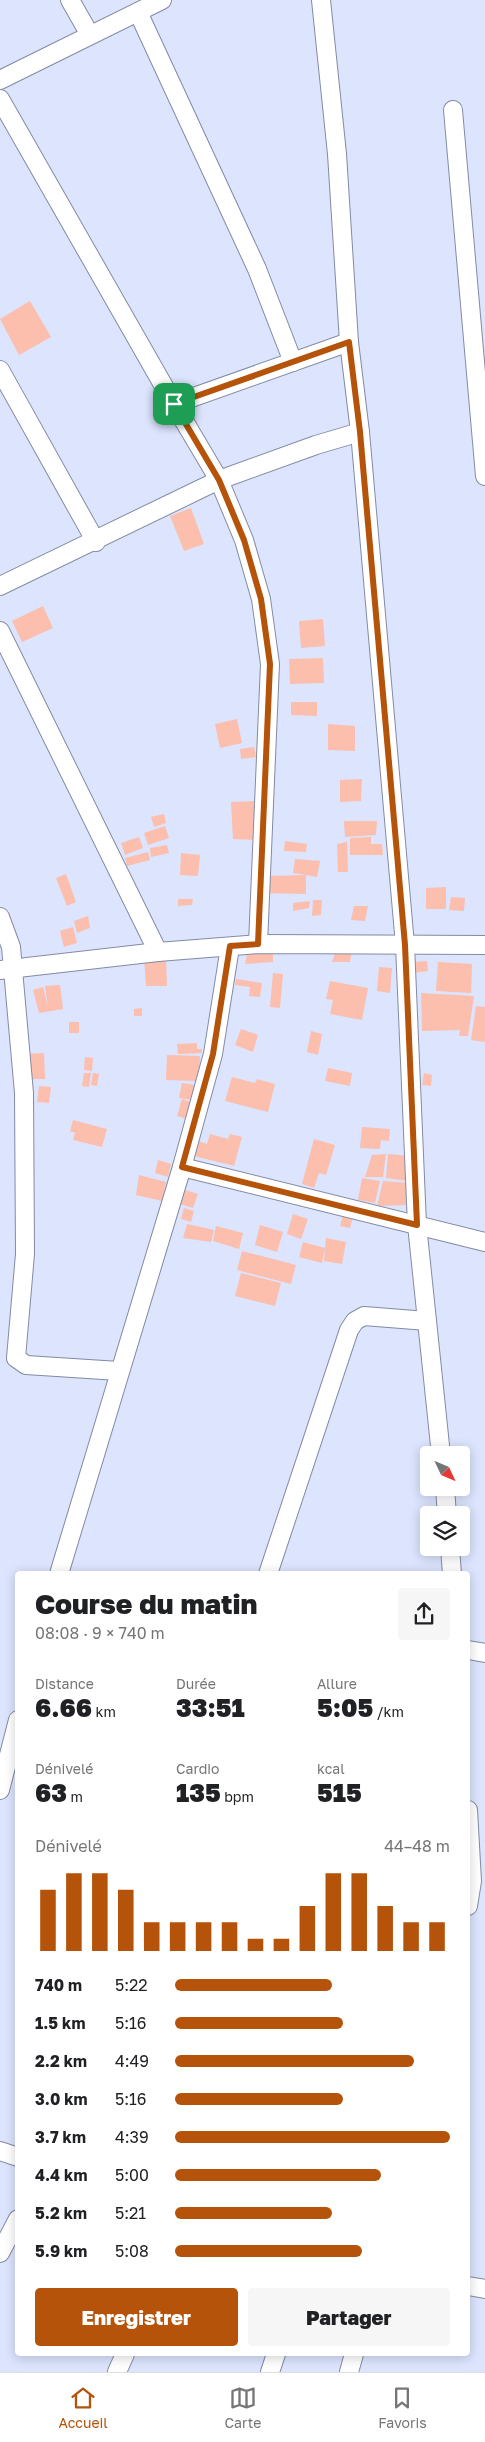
<!DOCTYPE html>
<html lang="fr">
<head>
<meta charset="utf-8">
<style>
	:root { --surface:#fff; --page:#f6f6f6; --text:#202124; --muted:#757577; --line:#e0e0e0; --accent:#b45309 }
	body { margin:0; font-family:"Golos Text",sans-serif; background:var(--page); color:var(--text); height:100vh; display:flex; flex-direction:column; font-size:19px; white-space:nowrap }
	* { box-sizing:border-box; margin:0 }
	p { font-size:16px; color:var(--muted) }
	.icon { flex:none; width:28px; height:28px; fill:none; stroke:currentColor; stroke-width:2; stroke-linecap:round; stroke-linejoin:round }
	.map { position:relative; flex:1; overflow:hidden }
	.drawer { position:absolute; left:15px; top:1571px; width:455px; height:785px; display:flex; flex-direction:column; background:var(--surface); border-radius:5px; box-shadow:0 2px 12px #0003 }
	.drawer>* { flex:none }
	.needle { width:32px; rotate:134deg }
	.tools { position:absolute; left:420px; top:1446px; display:grid; gap:10px }
	.tools a { display:grid; place-items:center; width:50px; height:50px; border-radius:5px; background:var(--surface); box-shadow:0 2px 12px #0003; font-size:25px }
	.pin { position:absolute; display:grid; place-items:center; width:42px; height:42px; color:#fff; margin:-21px; border-radius:10px; box-shadow:0 2px 8px #0006 }
	.round { display:grid; place-items:center; flex:none; width:52px; height:52px; border-radius:5px; background:var(--page) }
	.summary { display:flex; align-items:center; justify-content:space-between; height:85px; padding:0 20px }
	h1 { font-size:28px; font-weight:800; line-height:38px }
	.metrics { display:grid; grid-template-columns:repeat(3,1fr); gap:8px; height:85px; padding:5px 20px }
	.metrics div { display:grid; align-content:center }
	.metrics b { font-size:25px; font-weight:800 }
	.metrics small { font-size:14px; font-weight:400 }
	.metrics p { font-size:14px }
	.chart { height:140px; padding:10px 20px }
	.chart p { display:flex; justify-content:space-between }
	.chart svg { width:100%; height:90px; margin-top:5px; stroke:var(--accent); stroke-width:6 }
	.button { display:flex; gap:10px; margin-top:auto; padding:10px 20px }
	.button a { flex:1; height:58px; border-radius:5px; background:var(--accent); color:#fff; font-size:20px; font-weight:800; line-height:58px; text-align:center }
	.button a+a { background:var(--page); color:var(--text) }
	ul { padding:0 20px; list-style:none; font-size:16px }
	li { display:grid; grid-template-columns:80px 60px 1fr; align-items:center; height:38px }
	li i { height:12px; border-radius:6px; background:var(--accent) }
	.dock { display:flex; justify-content:space-around; align-items:center; height:70px; border-top:1px solid var(--line); background:var(--surface); font-size:14px; color:var(--muted) }
	.dock a { display:grid; justify-items:center; gap:2px }
	.dock .current { color:var(--accent) }
	.map>svg:first-child { display:block }
	.building { fill:#fcbead }
	.lines { fill:none; stroke-linecap:round; stroke-linejoin:round }
	.street-casing { stroke:#838ba3; stroke-width:20 }
	.street { stroke:#fff; stroke-width:18 }
	.route-casing { stroke:#fff; stroke-width:10 }
	.route { stroke:#b45309; stroke-width:6 }
</style>
</head>
<body>
<div class="map">
<svg width="485" height="2372" viewBox="0 0 485 2372">
	<rect width="100%" height="100%" fill="#dce4fe"/>
	<!-- building -->
	<g class="building">
		<polygon points="30,301 51,337 19,355 0,319"/>
		<polygon points="191,508 204,544 184,551 170,516"/>
		<polygon points="43,606 53,628 22,642 12,621"/>
		<polygon points="323,619 325,646 301,648 299,621"/>
		<polygon points="323,658 324,683 290,684 289,659"/>
		<polygon points="291,702 317,702 317,716 291,715"/>
		<polygon points="237,719 242,743 220,748 215,724"/>
		<polygon points="328,724 355,726 355,751 328,750"/>
		<polygon points="254,747 256,757 241,759 240,749"/>
		<polygon points="362,779 361,801 340,802 340,780"/>
		<polygon points="258,801 256,840 233,839 231,802"/>
		<polygon points="164,814 166,823 154,827 151,817"/>
		<polygon points="344,821 377,821 376,835 345,837"/>
		<polygon points="165,826 169,838 148,845 144,833"/>
		<polygon points="139,837 143,848 125,855 121,843"/>
		<polygon points="371,837 371,844 382,844 383,855 350,855 350,838"/>
		<polygon points="285,841 307,844 306,852 284,851"/>
		<polygon points="347,842 348,872 338,872 337,844"/>
		<polygon points="167,845 169,853 151,857 150,848"/>
		<polygon points="148,852 150,860 127,866 125,858"/>
		<polygon points="181,853 200,855 198,876 180,875"/>
		<polygon points="295,859 320,861 317,877 306,875 306,894 264,893 266,876 306,875 293,873"/>
		<polygon points="66,874 76,902 67,906 56,878"/>
		<polygon points="446,887 446,909 426,909 426,888"/>
		<polygon points="451,897 465,898 464,911 449,910"/>
		<polygon points="178,899 193,899 192,905 178,906"/>
		<polygon points="313,900 322,900 321,915 312,916"/>
		<polygon points="310,901 309,908 293,911 293,903"/>
		<polygon points="354,906 368,906 365,921 351,920"/>
		<polygon points="88,916 90,928 77,933 74,921"/>
		<polygon points="73,927 77,943 64,947 60,931"/>
		<polygon points="249,945 273,948 273,962 245,964"/>
		<polygon points="352,949 350,962 332,962 336,950"/>
		<polygon points="144,958 166,958 167,986 146,986"/>
		<polygon points="427,961 428,971 413,973 413,962"/>
		<polygon points="438,962 472,964 471,993 436,991"/>
		<polygon points="379,967 392,968 390,993 377,991"/>
		<polygon points="273,973 283,974 280,1008 270,1007"/>
		<polygon points="236,979 262,983 260,997 249,996 250,987 235,985"/>
		<polygon points="330,981 368,988 362,1020 330,1014 333,1000 326,999"/>
		<polygon points="60,985 63,1009 39,1013 33,990 43,987 48,1008 45,986"/>
		<polygon points="421,993 474,996 468,1036 459,1036 460,1030 422,1031"/>
		<polygon points="476,1006 485,1007 485,1042 471,1040"/>
		<polygon points="142,1008 142,1016 134,1016 134,1009"/>
		<rect x="69" y="1022" width="10" height="11"/>
		<polygon points="241,1029 258,1035 253,1052 235,1045"/>
		<polygon points="311,1031 322,1034 318,1055 307,1052"/>
		<polygon points="197,1043 197,1049 202,1049 202,1053 178,1054 177,1044"/>
		<polygon points="44,1053 45,1079 27,1079 26,1054"/>
		<polygon points="167,1055 200,1056 199,1081 166,1080"/>
		<polygon points="85,1057 93,1058 92,1071 84,1070"/>
		<polygon points="328,1068 352,1073 350,1086 325,1081"/>
		<polygon points="84,1073 91,1073 89,1087 82,1086"/>
		<polygon points="93,1073 99,1074 97,1086 91,1085"/>
		<polygon points="424,1073 432,1075 431,1086 422,1085"/>
		<polygon points="232,1077 255,1083 257,1079 275,1084 268,1112 225,1101"/>
		<polygon points="182,1083 195,1085 193,1100 179,1098"/>
		<polygon points="39,1086 51,1087 49,1103 37,1102"/>
		<polygon points="182,1099 193,1103 187,1119 177,1116"/>
		<polygon points="73,1120 107,1129 102,1147 73,1140 75,1132 70,1132"/>
		<polygon points="362,1127 390,1129 389,1141 381,1140 380,1149 360,1148"/>
		<polygon points="210,1134 228,1139 230,1134 242,1137 234,1166 194,1156 198,1141 207,1144"/>
		<polygon points="314,1139 335,1145 326,1175 319,1173 314,1188 302,1184"/>
		<polygon points="386,1154 383,1177 365,1177 372,1155"/>
		<polygon points="388,1154 410,1156 407,1181 386,1178"/>
		<polygon points="158,1160 171,1164 168,1177 155,1173"/>
		<polygon points="139,1175 166,1182 162,1201 136,1195"/>
		<polygon points="362,1178 380,1181 375,1203 358,1200"/>
		<polygon points="383,1181 409,1183 409,1205 377,1206"/>
		<polygon points="185,1190 198,1194 193,1208 180,1204"/>
		<polygon points="184,1208 194,1211 191,1222 181,1219"/>
		<polygon points="344,1211 354,1213 350,1228 340,1226"/>
		<polygon points="293,1214 308,1219 301,1239 287,1234"/>
		<polygon points="187,1224 214,1230 211,1242 183,1238"/>
		<polygon points="260,1225 283,1232 277,1252 255,1245"/>
		<polygon points="216,1226 243,1233 239,1249 213,1241"/>
		<polygon points="326,1238 346,1242 342,1264 324,1261 325,1248 322,1263 299,1257 303,1242 325,1248"/>
		<polygon points="242,1251 296,1265 291,1284 237,1270"/>
		<polygon points="241,1273 281,1283 275,1306 235,1296"/>
	</g>
	<g class="lines">
		<!-- street casing -->
		<g class="street-casing">
			<g id="street">
				<polyline points="70,0 90,35"/>
				<polyline points="321,0 337,154 349,342 360,432 405,945 417,1225 441,1455"/>
				<polyline points="138,12 257,269 293,362"/>
				<polyline points="0,80 162,0"/>
				<polyline points="0,99 174,404 219,480 244,540 261,599 270,664 258,944"/>
				<polyline points="453,110 485,476"/>
				<polyline points="0,370 96,542"/>
				<polyline points="174,404 349,342"/>
				<polyline points="0,586 219,480 316,445 360,432"/>
				<polyline points="0,631 158,952"/>
				<polyline points="0,917 11,947 24,1093 25,1254 16,1358 26,1365 119,1371"/>
				<polyline points="0,970 158,952 258,944 485,945"/>
				<polyline points="182,1167 485,1242"/>
				<polyline points="445,1488 447,1515"/>
				<polyline points="450,1548 452,1574"/>
				<polyline points="59,1574 182,1167 213,1054 230,947"/>
				<polyline points="268,1574 349,1330 355,1321 364,1316 427,1321"/>
				<polyline points="468,1650 485,1653"/>
				<polyline points="0,1790 18,1720"/>
				<polyline points="468,1810 472,1881 468,1906"/>
				<polyline points="0,2151 18,2157"/>
				<polyline points="0,2253 18,2219"/>
				<polyline points="468,2286 485,2289"/>
				<polyline points="117,2372 125,2354"/>
				<polyline points="270,2372 276,2354"/>
				<polyline points="349,2372 354,2354"/>
			</g>
		</g>
		<!-- street -->
		<use href="#street" class="street"/>
	</g>
	<g class="lines">
		<!-- route casing -->
		<g class="route-casing">
			<polygon id="route" points="349,342 360,432 405,945 417,1225 182,1167 213,1054 230,946 258,944 270,664 261,599 244,540 219,480 174,404"/>
		</g>
		<!-- route -->
		<use href="#route" class="route"/>
	</g>
</svg>
<div class="tools">
<a><svg class="needle" viewBox="-14 -14 28 28"><path d="M0-13l5 13h-10z" fill="#e53935"/><path d="M0 13l5-13h-10z" fill="#757577"/></svg></a>
<a><svg class="icon" aria-label="layers" viewBox="0 0 24 24"><path d="M12 4l9 5-9 5-9-5zM3 14l9 5 9-5"/></svg></a>
</div>
<div class="pin" style="left:174px;top:404px;background:#1e9e55"><svg class="icon" aria-label="arrive" viewBox="0 0 24 24"><path d="M6 21V4h12l-3 4 3 4H6"/></svg></div>
<section class="drawer">
<div class="summary"><div><h1>Course du matin</h1><p>08:08 · 9 × 740 m</p></div><a class="round"><svg class="icon" aria-label="share" viewBox="0 0 24 24"><path d="M12 15V3M7 8l5-5 5 5M5 13v7h14v-7"/></svg></a></div>
<div class="metrics">
<div><p>Distance</p><b>6.66<small> km</small></b></div>
<div><p>Durée</p><b>33:51</b></div>
<div><p>Allure</p><b>5:05<small> /km</small></b></div>
</div>
<div class="metrics">
<div><p>Dénivelé</p><b>63<small> m</small></b></div>
<div><p>Cardio</p><b>135<small> bpm</small></b></div>
<div><p>kcal</p><b>515</b></div>
</div>
<div class="chart"><p><span>Dénivelé</span>44–48 m</p>
<svg viewBox="0 0 160 44" preserveAspectRatio="none"><path d="M5 44V14M15 44V6M25 44V6M35 44V14M45 44V30M55 44V30M65 44V30M75 44V30M85 44V38M95 44V38M105 44V22M115 44V6M125 44V6M135 44V22M145 44V30M155 44V30"/></svg>
</div>
<ul>
<li><b>740 m</b>5:22<i style="width:57%"></i></li>
<li><b>1.5 km</b>5:16<i style="width:61%"></i></li>
<li><b>2.2 km</b>4:49<i style="width:87%"></i></li>
<li><b>3.0 km</b>5:16<i style="width:61%"></i></li>
<li><b>3.7 km</b>4:39<i style="width:100%"></i></li>
<li><b>4.4 km</b>5:00<i style="width:75%"></i></li>
<li><b>5.2 km</b>5:21<i style="width:57%"></i></li>
<li><b>5.9 km</b>5:08<i style="width:68%"></i></li>
</ul>
<div class="button"><a>Enregistrer</a><a>Partager</a></div>
</section>
</div>
<nav class="dock">
<a class="current"><svg class="icon" aria-label="home" viewBox="0 0 24 24"><path d="M3 11l9-7 9 7M6 9v11h12V9"/></svg>Accueil</a>
<a><svg class="icon" aria-label="map" viewBox="0 0 24 24"><path d="M3 6l6-2 6 2 6-2v14l-6 2-6-2-6 2zM9 4v14M15 6v14"/></svg>Carte</a>
<a><svg class="icon" aria-label="saved" viewBox="0 0 24 24"><path d="M7 4h10v16l-5-4-5 4z"/></svg>Favoris</a>
</nav>
</body>
</html>
